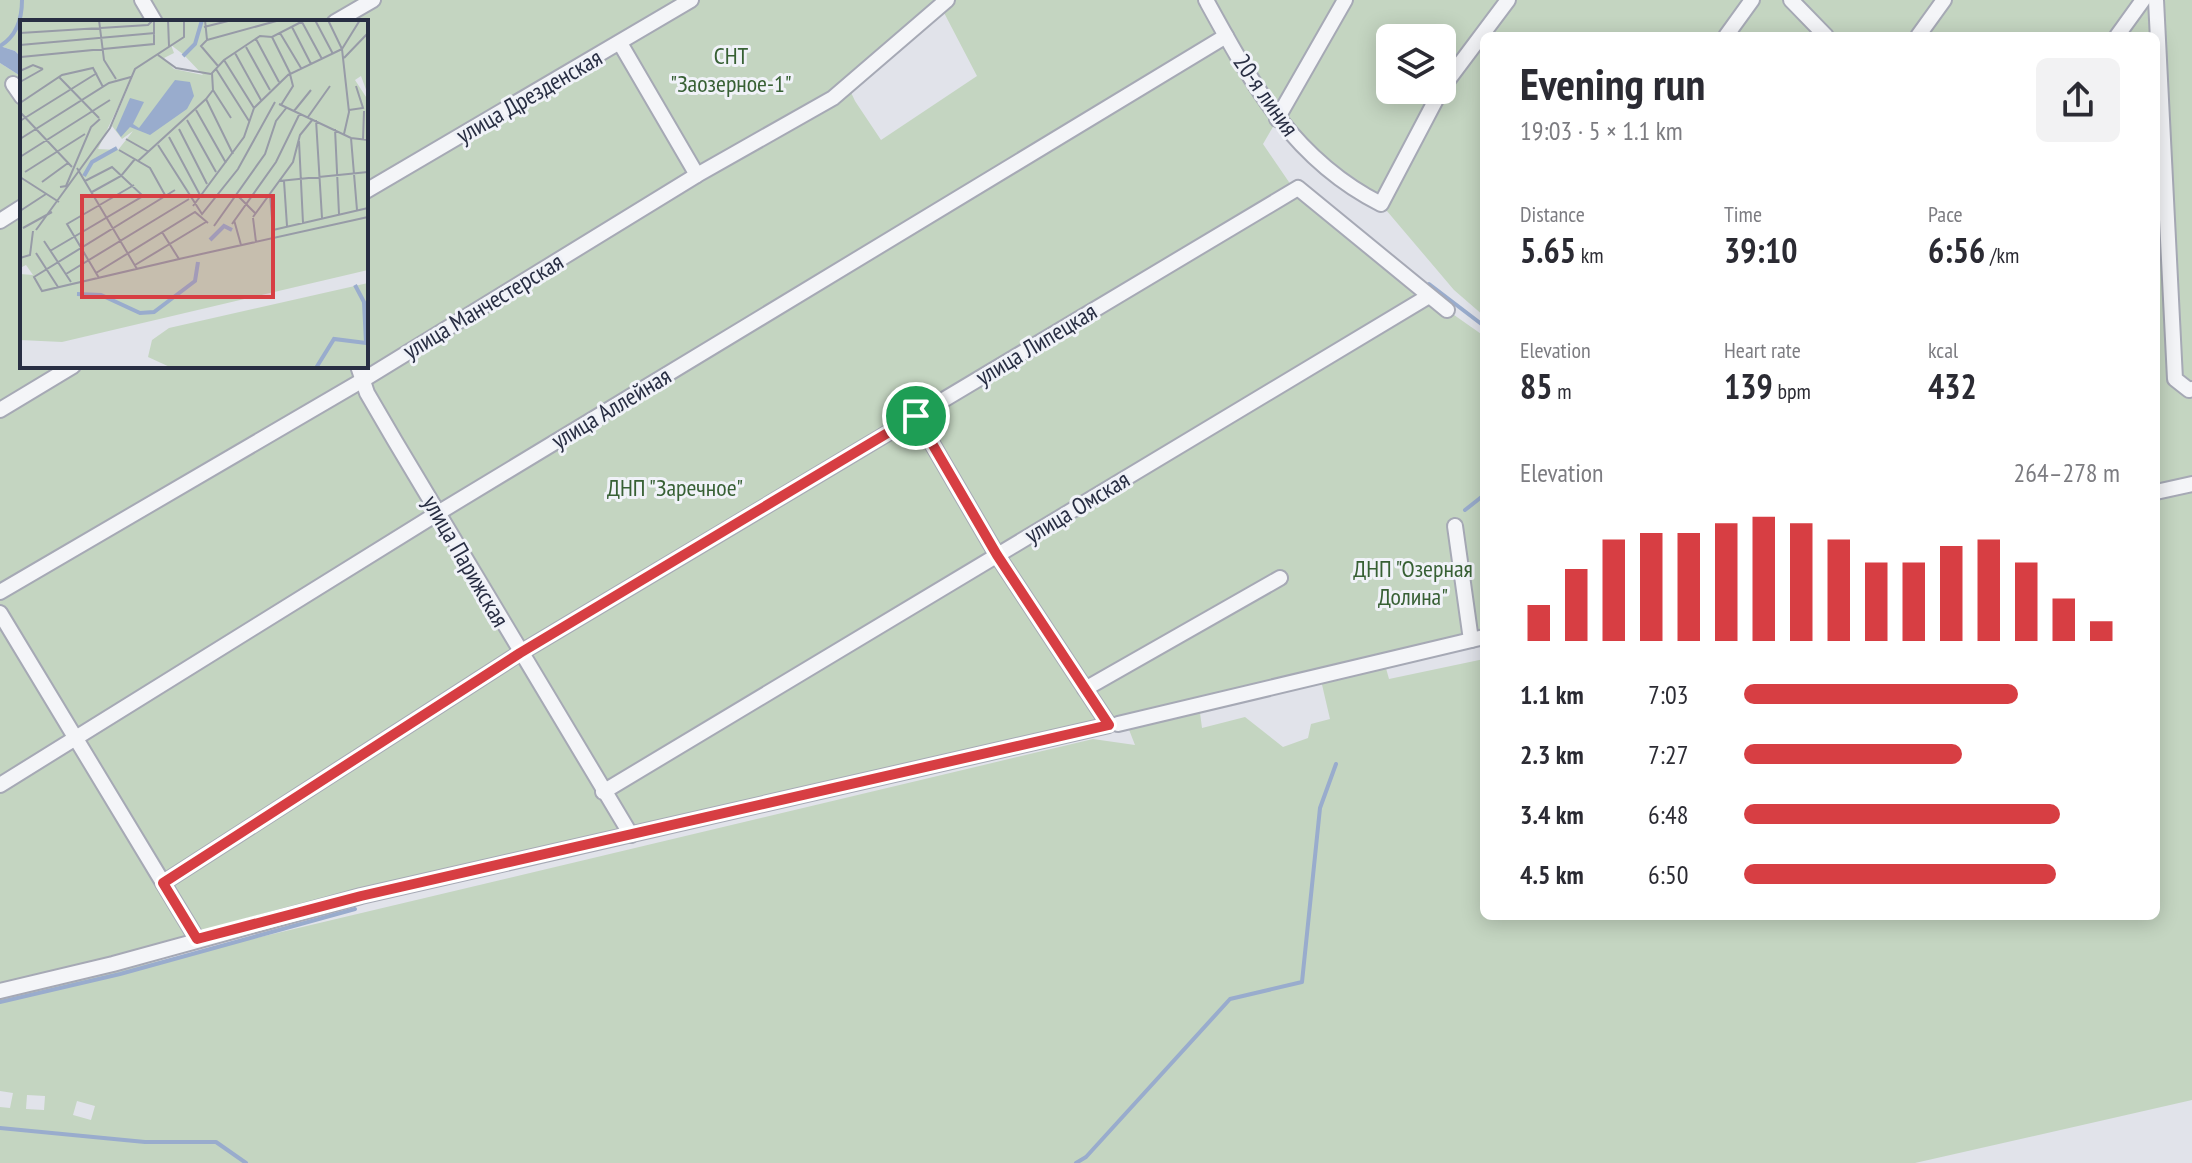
<!DOCTYPE html>
<html lang="en">
<head>
<meta charset="utf-8">
<style>
	:root { --surface:#fff; --page:#f2f2f3; --text:#2b2b33; --muted:#7c7c81; --accent:#d73e43 }
	body { margin:0; font-family:"PT Sans Narrow",sans-serif; background:var(--page); color:var(--text); height:100vh; display:flex; flex-direction:column; font-size:30px; white-space:nowrap }
	* { box-sizing:border-box; margin:0 }
	p { font-size:26px; color:var(--muted) }
	.icon { flex:none; width:44px; height:44px; fill:none; stroke:currentColor; stroke-width:2; stroke-linecap:round; stroke-linejoin:round }
	.map { position:relative; flex:1; overflow:hidden }
	.details { position:absolute; left:1480px; top:32px; width:680px; height:888px; display:flex; flex-direction:column; background:var(--surface); border-radius:12px; box-shadow:0 4px 20px #0003 }
	.details>* { flex:none }
	.buttons { position:absolute; left:1376px; top:24px; display:grid; gap:16px }
	.buttons a { display:grid; place-items:center; width:80px; height:80px; border-radius:12px; background:var(--surface); box-shadow:0 4px 20px #0003; font-size:40px }
	.pin { position:absolute; display:grid; place-items:center; width:68px; height:68px; color:#fff; margin:-34px; border:4px solid #fff; border-radius:50%; box-shadow:0 2px 8px #0007 }
	.round { display:grid; place-items:center; flex:none; width:84px; height:84px; border-radius:12px; background:var(--page) }
	.head { display:flex; align-items:center; justify-content:space-between; height:136px; padding:0 40px }
	h1 { font-size:44px; font-weight:600; line-height:60px }
	.figures { display:grid; grid-template-columns:repeat(3,1fr); gap:12px; height:136px; padding:8px 40px }
	.figures div { display:grid; align-content:center }
	.figures b { font-size:34px; font-weight:600 }
	.figures small { font-size:22px; font-weight:400 }
	.figures p { font-size:22px }
	.chart { height:224px; padding:16px 40px }
	.chart p { display:flex; justify-content:space-between }
	.chart svg { width:100%; height:144px; margin-top:8px; stroke:var(--accent); stroke-width:6 }
	ul { padding:0 40px; list-style:none; font-size:26px }
	li { display:grid; grid-template-columns:128px 96px 1fr; align-items:center; height:60px }
	li i { height:20px; border-radius:10px; background:var(--accent) }
	.map>svg:first-child { display:block }
	.green { fill:#c4d5c1; fill-rule:evenodd }
	.water { fill:#99accd }
	.lines { fill:none; stroke-linecap:round; stroke-linejoin:round }
	.stream { stroke:#99accd; stroke-width:4 }
	.minor-casing { stroke:#a6a9b5; stroke-width:18 }
	.minor { stroke:#f4f5f8; stroke-width:14 }
	.route-casing { stroke:#fff; stroke-width:16 }
	.route { stroke:#d73e43; stroke-width:10 }
	.labels { text-anchor:middle; dominant-baseline:central; stroke-width:6; stroke-linejoin:round; paint-order:stroke }
	.park-label { font-size:24px; fill:#376034; stroke:#f0f2f8 }
	.street-label { font-size:24px; fill:#282e43; stroke:#f0f2f8 }
	.inset-river { fill:none; stroke:#99accd; stroke-width:4 }
	.inset-road { fill:none; stroke:#979ba7; stroke-width:2 }
	.view { fill:#d73e43; fill-opacity:0.15; stroke:#d73e43; stroke-width:4 }
	.inset-edge { fill:none; stroke:#282e43; stroke-width:4 }
</style>
</head>
<body>
<div class="map">
<svg width="2192" height="1163" viewBox="0 0 2192 1163">
	<rect width="100%" height="100%" fill="#e1e3ea"/>
	<!-- green -->
	<path class="green" d="M 0,0 L 2192,0 L 2192,1100 L 1915,1163 L 0,1163 L 0,1107 L 10,1108 L 13,1093 L 0,1091 L 0,999 L 1093,739 L 1135,745 L 1126,722 L 646,832 L 0,992 L 0,63 L 22,77 L 22,366 L 366,366 L 366,22 L 22,22 L 22,58 L 15,51 L 0,46 ZM 940,5 L 977,76 L 881,140 L 855,101 L 848,86 ZM 1484,36 L 2156,36 L 2156,916 L 1484,916 L 1484,659 L 1389,679 L 1384,661 L 1484,638 L 1484,336 L 1447,310 L 1293,188 L 1263,144 L 1277,120 L 1381,204 L 1454,290 L 1484,316 ZM 1390,38 L 1442,38 L 1442,90 L 1390,90 ZM 1320,676 L 1330,719 L 1311,724 L 1308,738 L 1283,747 L 1245,717 L 1202,728 L 1199,705 ZM 27,1095 L 45,1096 L 44,1110 L 26,1109 ZM 77,1101 L 95,1106 L 91,1120 L 73,1115 Z"/>
	<!-- water -->
	<polygon class="water" points="0,46 15,51 22,58 22,77 0,63"/>
	<g class="lines">
		<!-- stream -->
		<g class="stream">
			<path d="M 0,46 C 17,36 22,19 22,0"/>
			<polyline points="1429,284 1484,326"/>
			<polyline points="1465,510 1484,495"/>
			<polyline points="0,1002 120,974 355,909"/>
			<polyline points="0,1128 145,1142 216,1142 246,1163"/>
			<polyline points="1076,1163 1086,1157 1230,999 1302,982 1320,808 1336,764"/>
		</g>
		<!-- minor casing -->
		<g class="minor-casing">
			<g id="minor">
				<polyline points="142,0 155,22"/>
				<path d="M 1206,0 C 1251,82 1293,160 1381,204 L 1441,90"/>
				<polyline points="1791,0 1826,36"/>
				<polyline points="2156,0 2175,379 2189,390 2192,389"/>
				<polyline points="335,22 373,0"/>
				<polyline points="1726,36 1752,0"/>
				<polyline points="1918,36 1944,0"/>
				<polyline points="2117,36 2143,0"/>
				<polyline points="620,43 697,175"/>
				<polyline points="13,84 22,97"/>
				<polyline points="1442,88 1508,0"/>
				<polyline points="1277,119 1345,0"/>
				<polyline points="366,191 691,0"/>
				<polyline points="0,221 22,207"/>
				<polyline points="358,366 367,393 395,441 631,835"/>
				<polyline points="0,410 73,366"/>
				<polyline points="2156,492 2192,484"/>
				<polyline points="1455,526 1471,640"/>
				<polyline points="0,592 363,380 697,175 833,98 947,0"/>
				<polyline points="0,613 197,939"/>
				<polyline points="1085,689 1280,578"/>
				<polyline points="1118,724 1484,637"/>
				<polyline points="0,785 438,513 1226,36"/>
				<polyline points="603,792 1429,296"/>
				<polyline points="163,883 520,653 1298,188 1447,310"/>
				<polyline points="0,991 113,964 361,896 1109,725 997,555 916,416"/>
			</g>
		</g>
		<!-- minor -->
		<use href="#minor" class="minor"/>
	</g>
	<g class="lines">
		<!-- route casing -->
		<g class="route-casing">
			<polygon id="route" points="916,416 997,555 1109,725 361,896 197,939 163,883 520,653"/>
		</g>
		<!-- route -->
		<use href="#route" class="route"/>
	</g>
	<g class="labels">
		<!-- park labels -->
		<g class="park-label">
			<text x="731" y="55">СНТ<tspan x="731" dy="28">"Заозерное-1"</tspan></text>
			<text x="675" y="487">ДНП "Заречное"</text>
			<text x="1413" y="568">ДНП "Озерная<tspan x="1413" dy="28">Долина"</tspan></text>
		</g>
		<!-- street labels -->
		<g class="street-label">
			<text transform="translate(1266 95) rotate(55)">20-я линия</text>
			<text transform="translate(529 96) rotate(-30)">улица Дрезденская</text>
			<text transform="translate(483 306) rotate(-31)">улица Манчестерская</text>
			<text transform="translate(1036 344) rotate(-31)">улица Липецкая</text>
			<text transform="translate(611 408) rotate(-31)">улица Аллейная</text>
			<text transform="translate(1077 507) rotate(-31)">улица Омская</text>
			<text transform="translate(466 561) rotate(60)">улица Парижская</text>
		</g>
	</g>
	<!-- overview -->
	<g transform="translate(20 20)">
		<rect width="348" height="348" fill="#e1e3ea"/>
		<path d="M 0,0 L 348,0 L 348,75 L 341,56 L 335,60 L 348,80 L 348,250 L 42,322 L 0,320 L 0,254 L 13,255 L 6,245 L 0,248 ZM 151,25 L 164,35 L 183,55 L 154,49 L 144,38 L 154,33 ZM 116,49 L 92,106 L 102,119 L 113,111 L 98,130 L 78,129 ZM 348,263 L 348,348 L 152,348 L 128,337 L 132,320 L 149,308 Z" fill="#c4d5c1" fill-rule="evenodd"/>
		<path d="M 155,60 L 170,62 L 174,76 L 167,89 L 130,115 L 110,107 L 101,117 L 96,110 L 110,78 L 124,82 L 113,104 L 119,108 Z" fill="#99accd"/>
		<path class="inset-river" d="M 163,36 L 175,24 L 182,0M 64,156 L 72,142 L 97,128M 190,220 L 204,206 L 212,210M 57,274 L 81,275 L 120,293 L 134,292 L 175,261 L 178,242M 296,348 L 314,319 L 346,323 L 344,282 L 335,265"/>
		<path class="inset-road" d="M 79,0 L 84,40 L 96,59M 148,0 L 149,26M 185,0 L 187,20 L 181,26 L 198,46M 295,0 L 313,34M 308,0 L 322,29M 7,1 L 51,0M 282,2 L 302,39M 184,7 L 212,0M 272,7 L 291,44M 0,13 L 128,5 L 133,0M 260,13 L 281,48M 252,17 L 270,53M 236,19 L 259,62M 187,20 L 260,0M 0,25 L 135,13M 226,27 L 250,70M 215,33 L 241,80M 138,35 L 156,48 L 191,54M 1,37 L 134,24 L 134,0M 324,38 L 348,13M 204,40 L 234,88M 196,49 L 229,101M 0,51 L 13,45 L 23,49M 39,57 L 79,98M 0,62 L 23,49M 193,70 L 211,98M 186,79 L 213,134M 0,83 L 42,55 L 73,48 L 83,67M 259,84 L 331,118 L 348,120M 261,85 L 273,66 L 270,54 L 322,29M 176,90 L 206,143M 329,90 L 343,88 L 336,66M 274,91 L 291,70M 0,92 L 52,147M 288,97 L 310,66M 167,100 L 196,152M 296,100 L 302,198M 0,101 L 77,53M 159,109 L 187,164M 315,109 L 319,194M 324,114 L 329,92 L 322,29 L 340,0M 149,117 L 180,175M 331,118 L 337,190M 0,119 L 89,63 L 111,57M 106,119 L 129,132M 343,120 L 344,91M 279,121 L 283,203M 138,125 L 182,194 L 218,149 L 255,82M 99,130 L 130,148 L 145,175M 0,137 L 90,80M 118,141 L 186,79 L 193,70 L 192,53 L 204,40 L 240,16 L 252,17 L 285,0M 57,148 L 117,249M 5,152 L 65,114M 0,157 L 39,182M 259,161 L 348,152M 264,161 L 267,206M 22,162 L 48,143M 40,167 L 46,166 L 71,107 L 80,99M 72,172 L 101,156 L 115,139M 216,174 L 236,194M 250,174 L 253,210 L 348,188M 173,186 L 224,117 L 234,88 L 269,54M 0,191 L 26,174M 233,197 L 273,142 L 280,115 L 293,99M 233,198 L 236,222M 214,200 L 221,225M 212,204 L 256,142 L 280,93M 194,206 L 245,134 L 256,101 L 267,87M 3,208 L 32,192M 16,210 L 90,108 L 115,49 L 164,17 L 164,0M 142,212 L 159,239 L 22,271 L 14,257 L 155,170M 24,221 L 51,262M 30,231 L 123,176 L 92,147 L 65,161M 16,233 L 38,267M 0,238 L 10,235 L 13,211M 159,239 L 348,197M 115,245 L 186,202M 76,253 L 175,192 L 188,203M 46,254 L 169,179M 79,258 L 47,204 L 114,165"/>
		<path class="view" d="M 62,176 L 253,176 L 253,277 L 62,277 Z"/>
		<rect width="348" height="348" class="inset-edge"/>
	</g>
</svg>
<div class="buttons">
<a><svg class="icon" aria-label="layers" viewBox="0 0 24 24"><path d="M12 4l9 5-9 5-9-5zM3 14l9 5 9-5"/></svg></a>
</div>
<div class="pin" style="left:916px;top:416px;background:#1e9e55"><svg class="icon" aria-label="arrive" viewBox="0 0 24 24"><path d="M6 21V4h12l-3 4 3 4H6"/></svg></div>
<section class="details">
<div class="head"><div><h1>Evening run</h1><p>19:03 · 5 × 1.1 km</p></div><a class="round"><svg class="icon" aria-label="share" viewBox="0 0 24 24"><path d="M12 15V3M7 8l5-5 5 5M5 13v7h14v-7"/></svg></a></div>
<div class="figures">
<div><p>Distance</p><b>5.65<small> km</small></b></div>
<div><p>Time</p><b>39:10</b></div>
<div><p>Pace</p><b>6:56<small> /km</small></b></div>
</div>
<div class="figures">
<div><p>Elevation</p><b>85<small> m</small></b></div>
<div><p>Heart rate</p><b>139<small> bpm</small></b></div>
<div><p>kcal</p><b>432</b></div>
</div>
<div class="chart"><p><span>Elevation</span>264–278 m</p>
<svg viewBox="0 0 160 44" preserveAspectRatio="none"><path d="M5 44V33M15 44V22M25 44V13M35 44V11M45 44V11M55 44V8M65 44V6M75 44V8M85 44V13M95 44V20M105 44V20M115 44V15M125 44V13M135 44V20M145 44V31M155 44V38"/></svg>
</div>
<ul>
<li><b>1.1 km</b>7:03<i style="width:73%"></i></li>
<li><b>2.3 km</b>7:27<i style="width:58%"></i></li>
<li><b>3.4 km</b>6:48<i style="width:84%"></i></li>
<li><b>4.5 km</b>6:50<i style="width:83%"></i></li>
</ul>
</section>
</div>
</body>
</html>
